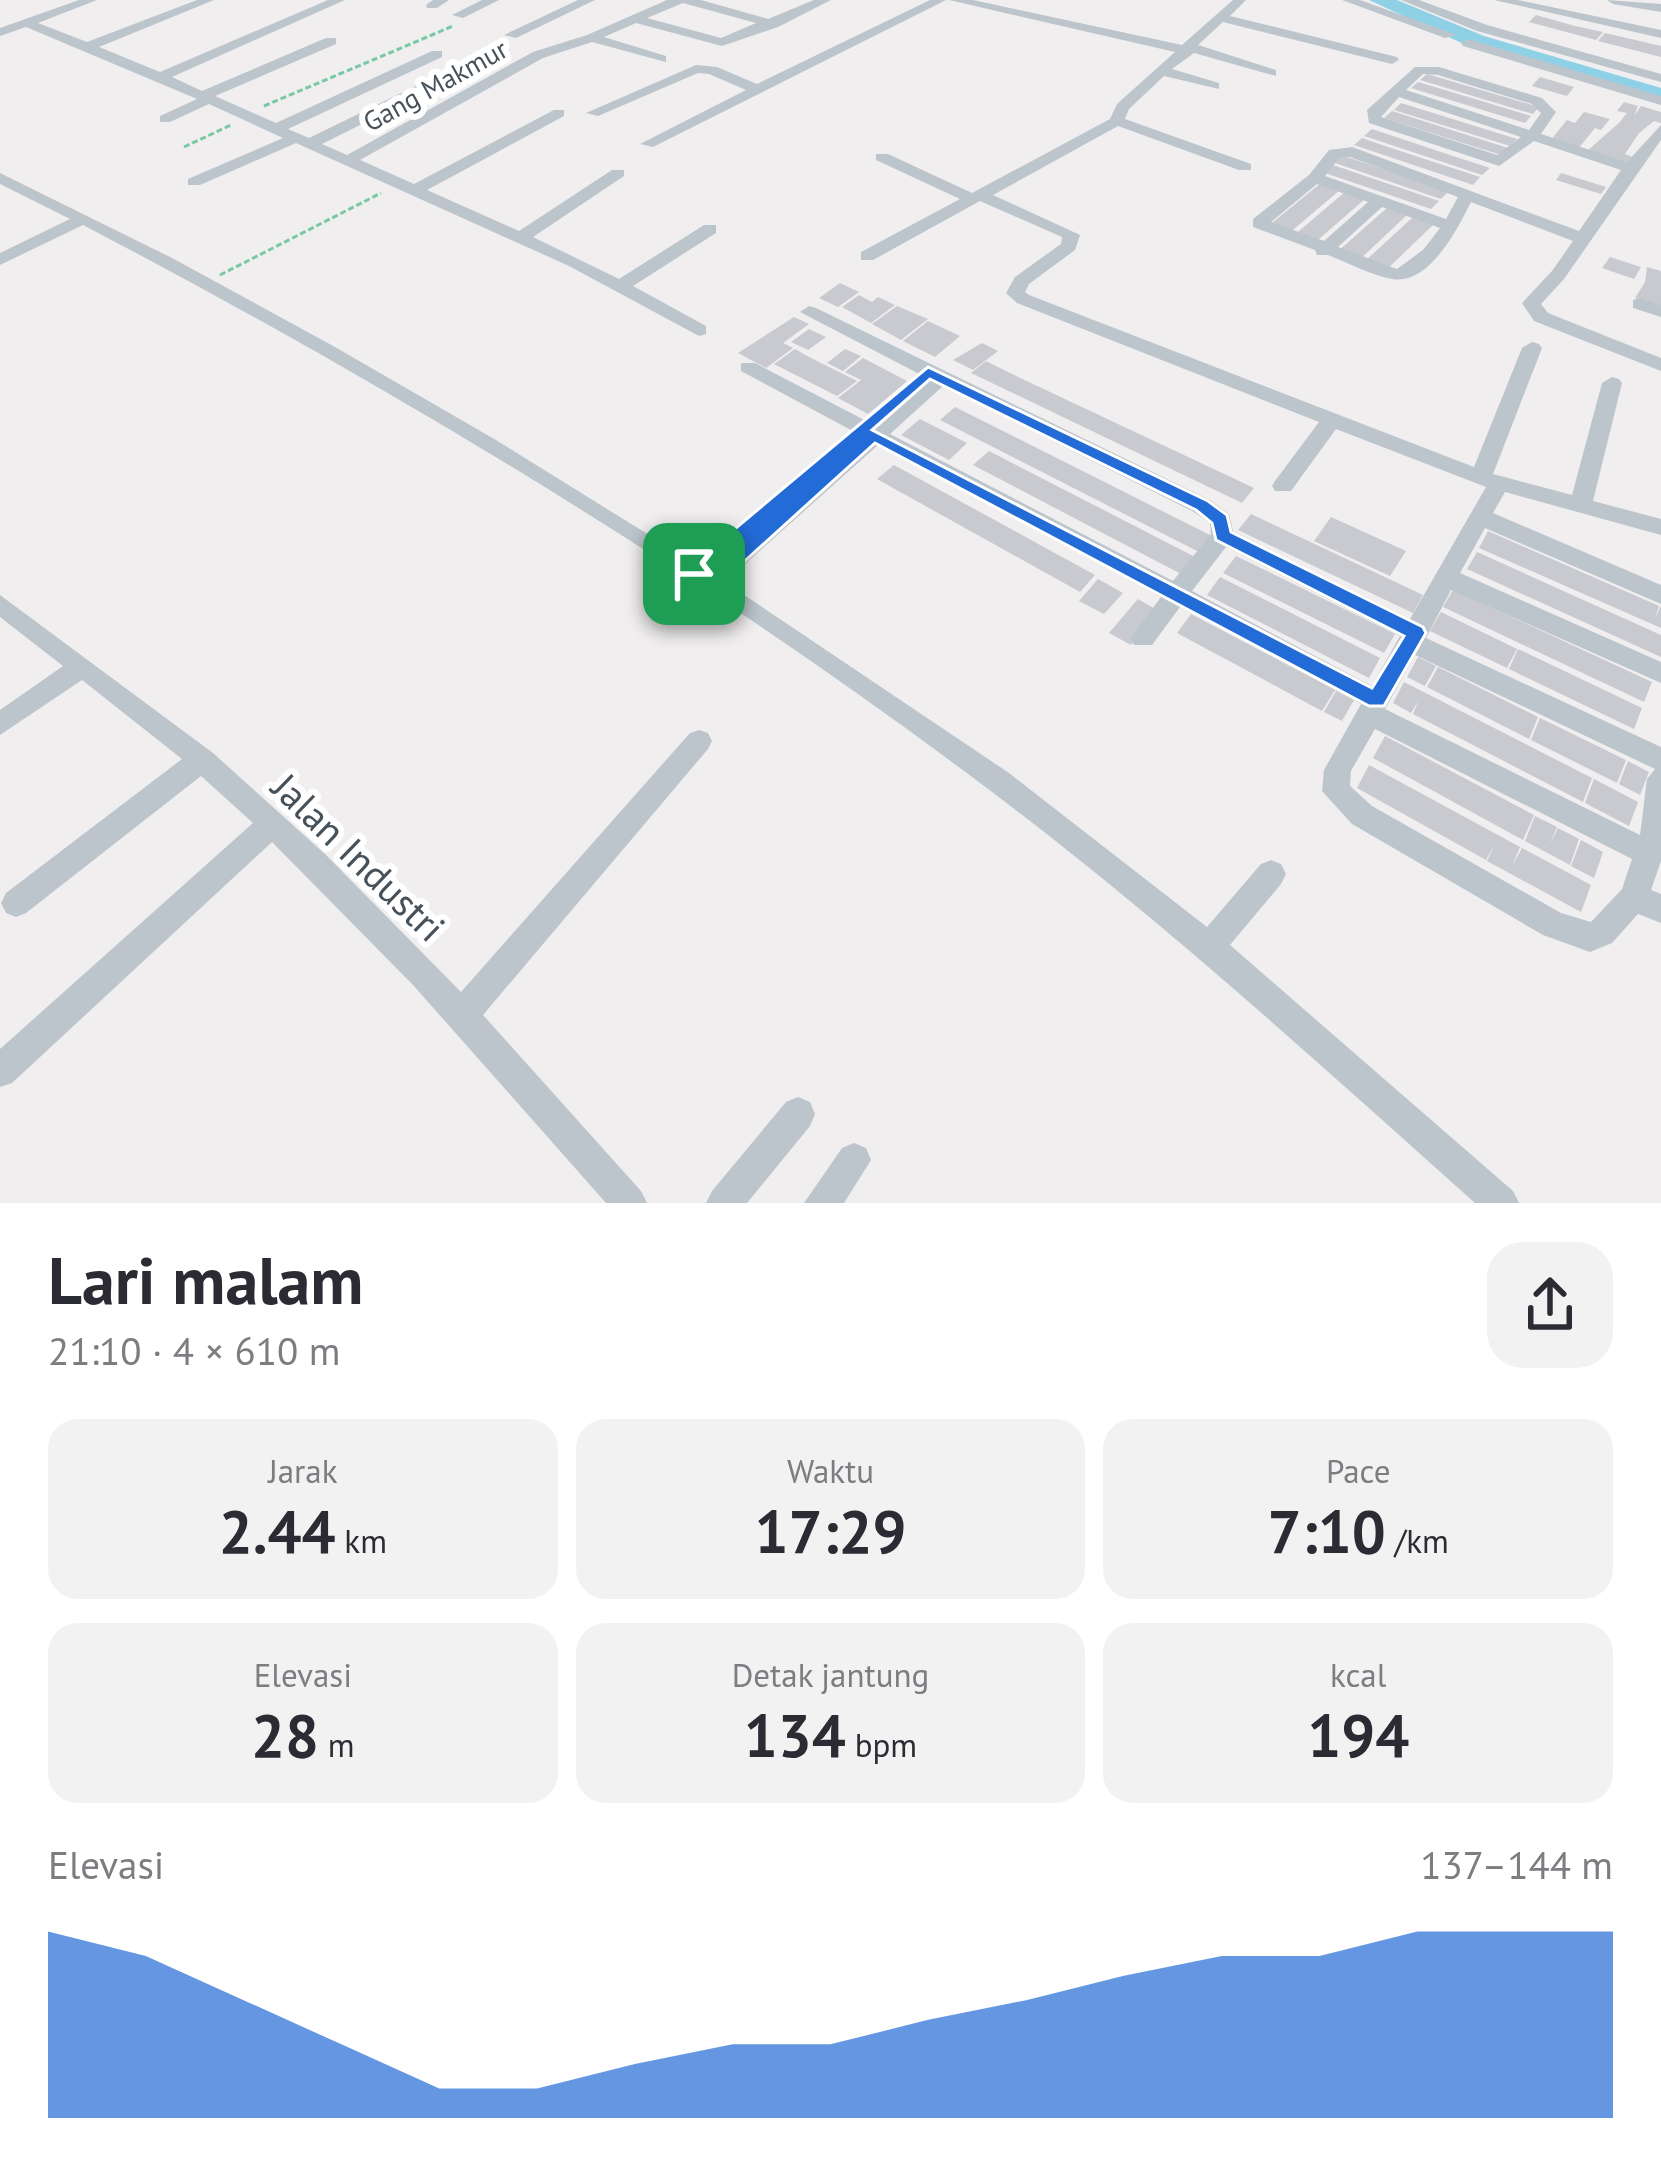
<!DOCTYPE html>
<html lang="id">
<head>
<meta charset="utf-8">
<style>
	:root { --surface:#fff; --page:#f2f2f3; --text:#2b2b33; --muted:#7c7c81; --accent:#236bd6 }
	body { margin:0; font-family:"PT Sans",sans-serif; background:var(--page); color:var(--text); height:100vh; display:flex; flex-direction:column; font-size:45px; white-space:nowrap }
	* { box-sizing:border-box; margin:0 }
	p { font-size:39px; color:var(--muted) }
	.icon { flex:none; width:66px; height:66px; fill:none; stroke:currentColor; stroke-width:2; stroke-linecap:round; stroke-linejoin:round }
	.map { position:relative; height:1203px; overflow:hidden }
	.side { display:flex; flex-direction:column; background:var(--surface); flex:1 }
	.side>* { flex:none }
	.pin { position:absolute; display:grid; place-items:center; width:102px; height:102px; color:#fff; margin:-51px; border-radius:24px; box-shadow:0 6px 18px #0006 }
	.round { display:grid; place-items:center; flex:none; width:126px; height:126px; border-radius:36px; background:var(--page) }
	.headline { display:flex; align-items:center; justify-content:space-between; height:204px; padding:0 48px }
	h1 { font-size:66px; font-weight:800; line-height:90px }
	.stats { display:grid; grid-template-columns:repeat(3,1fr); gap:18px; height:204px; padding:12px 48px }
	.stats div { display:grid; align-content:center; border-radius:30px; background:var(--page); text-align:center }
	.stats b { font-size:60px; font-weight:800 }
	.stats small { font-size:33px; font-weight:400 }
	.stats p { font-size:33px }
	.chart { height:336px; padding:24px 48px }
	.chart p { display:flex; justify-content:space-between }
	.chart svg { width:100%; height:216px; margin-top:12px; fill:var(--accent); opacity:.7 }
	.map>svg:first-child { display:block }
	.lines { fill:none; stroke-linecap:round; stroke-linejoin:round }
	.river { fill:#8ed1e7; fill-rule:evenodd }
	.building { fill:#c8cad0 }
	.path { stroke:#78c8a4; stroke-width:3; stroke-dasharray:6 3; stroke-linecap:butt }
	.minor { fill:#bdc5cc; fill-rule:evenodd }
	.route { fill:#236bd6; stroke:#fff; stroke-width:3; fill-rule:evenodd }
	.labels { text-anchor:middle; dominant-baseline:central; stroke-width:12; stroke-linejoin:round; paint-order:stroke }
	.far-street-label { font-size:27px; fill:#47515a; stroke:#fff }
	.near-street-label { font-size:39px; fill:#47515a; stroke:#fff }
</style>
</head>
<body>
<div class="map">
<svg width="1661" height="1203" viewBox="0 0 1661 1203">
	<rect width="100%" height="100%" fill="#f0eeee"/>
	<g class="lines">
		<!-- river -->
		<polygon class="river" points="1369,0 1397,0 1484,36 1661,88 1661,102 1468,46"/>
	</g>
	<!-- building -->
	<g class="building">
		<polygon points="1536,15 1575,26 1603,32 1596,40 1529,22"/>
		<polygon points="1605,33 1661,46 1661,57 1598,41"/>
		<polygon points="1427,74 1539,107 1533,114 1420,80"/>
		<polygon points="1540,77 1574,87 1567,96 1532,86"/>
		<polygon points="1418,82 1485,102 1531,116 1525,123 1411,88"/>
		<polygon points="1624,102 1638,106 1634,116 1641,106 1661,112 1661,123 1654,121 1639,133 1625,154 1632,157 1627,164 1586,152 1620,122 1627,113 1617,111"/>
		<polygon points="1401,103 1517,139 1510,146 1394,110"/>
		<polygon points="1392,111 1508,148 1501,155 1384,118"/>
		<polygon points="1584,112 1610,119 1601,130 1595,128 1578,149 1550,141 1567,120 1575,123"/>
		<polygon points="1372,129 1453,156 1490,168 1482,175 1364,136"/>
		<polygon points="1362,138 1385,146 1480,177 1473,185 1354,145"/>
		<polygon points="1341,155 1449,191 1441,199 1332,162"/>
		<polygon points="1330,164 1439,201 1431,209 1322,172"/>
		<polygon points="1561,173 1606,187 1601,194 1556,180"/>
		<polygon points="1321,183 1340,190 1287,235 1267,227"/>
		<polygon points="1345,192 1365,199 1312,245 1292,237"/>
		<polygon points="1388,207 1408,214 1357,262 1336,253"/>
		<polygon points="1413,217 1434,224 1384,272 1363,263"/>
		<polygon points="1610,257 1641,267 1634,279 1602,268"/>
		<polygon points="1647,267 1661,271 1661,307 1635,298 1645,282"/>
		<polygon points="840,283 859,292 838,307 819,298"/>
		<polygon points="859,295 872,302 878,297 895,305 871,323 842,307"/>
		<polygon points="897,306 928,319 901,340 872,324"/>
		<polygon points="794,317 809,324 783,343 793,348 766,368 738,353"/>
		<polygon points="928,321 960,336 935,357 903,341"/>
		<polygon points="809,329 826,337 808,350 791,342"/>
		<polygon points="982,343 998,351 973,370 953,360"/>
		<polygon points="795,349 809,357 857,381 837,396 774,364"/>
		<polygon points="845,349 861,356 843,371 827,363"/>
		<polygon points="863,358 907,381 868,414 838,398 861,380 845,372"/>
		<polygon points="986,361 1012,374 1254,488 1242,503 971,373"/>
		<polygon points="955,407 1214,537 1201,553 940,420"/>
		<polygon points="920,419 967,443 949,460 901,435"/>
		<polygon points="989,451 1197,558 1183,575 973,465"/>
		<polygon points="894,465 947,494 1095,575 1080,592 877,479"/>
		<polygon points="1251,514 1370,570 1423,595 1413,613 1238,530"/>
		<polygon points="1331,517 1406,551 1390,576 1314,541"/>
		<polygon points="1488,531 1659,606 1655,618 1661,606 1661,628 1479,548"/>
		<polygon points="1477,552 1661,635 1661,657 1467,569"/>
		<polygon points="1236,556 1269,572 1395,634 1384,653 1223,573"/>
		<polygon points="1220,577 1380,658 1369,678 1207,595"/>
		<polygon points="1098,579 1123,593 1104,614 1079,601"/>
		<polygon points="1453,590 1652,682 1644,702 1443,607"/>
		<polygon points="1138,599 1159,611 1131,645 1109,633"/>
		<polygon points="1441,612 1517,649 1507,668 1430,631"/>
		<polygon points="1191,614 1335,690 1322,711 1177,633"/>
		<polygon points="1518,649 1642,708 1634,729 1509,669"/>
		<polygon points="1418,657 1436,666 1425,686 1407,677"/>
		<polygon points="1438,667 1538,717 1529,739 1427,687"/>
		<polygon points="1404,682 1592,778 1583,802 1413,714 1418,701 1411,713 1393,703"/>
		<polygon points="1336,691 1354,700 1342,721 1324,712"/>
		<polygon points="1540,718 1626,760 1617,783 1531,740"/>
		<polygon points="1385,736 1534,815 1523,840 1373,758"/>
		<polygon points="1628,761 1649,772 1640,795 1619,784"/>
		<polygon points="1369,765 1520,847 1512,866 1522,848 1591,885 1581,912 1487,861 1495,843 1486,860 1357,788"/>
		<polygon points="1594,779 1638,802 1629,826 1585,803"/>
		<polygon points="1535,816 1557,827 1550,844 1558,828 1579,839 1570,865 1525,841"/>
		<polygon points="1581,840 1603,852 1594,878 1571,866"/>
	</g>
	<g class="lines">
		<!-- path -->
		<g class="path">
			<polyline points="264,106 453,26"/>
			<polyline points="184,147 231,125"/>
			<polyline points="220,275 381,193"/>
		</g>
		<!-- minor -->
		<g class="minor">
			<path d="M 79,0 L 97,0 L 38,23 L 87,42 L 197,0 L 214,0 L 99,47 L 160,72 L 328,0 L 345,0 L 172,77 L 202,91 L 326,38 L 336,38 L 336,44 L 215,96 L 276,123 L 432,51 L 442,51 L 442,57 L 288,129 L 309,138 L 440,74 L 450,74 L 450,80 L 322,144 L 347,155 L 533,52 L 587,35 L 667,0 L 701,0 L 768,19 L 814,0 L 831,0 L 778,27 L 722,46 L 636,23 L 604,37 L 666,56 L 666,62 L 592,42 L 543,58 L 360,160 L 414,184 L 554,110 L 564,110 L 564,116 L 427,190 L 519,231 L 612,170 L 624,170 L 624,176 L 533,237 L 619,279 L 704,225 L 716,225 L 716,233 L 633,286 L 706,326 L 706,334 L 699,336 L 569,266 L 296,143 L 200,185 L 188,185 L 188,179 L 283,138 L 209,104 L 170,122 L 160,122 L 160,116 L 197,99 L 26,27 L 0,36 L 0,28 ZM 683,3 L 756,23 L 721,38 L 647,18 Z"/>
			<polygon points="433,0 449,0 437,8 427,8 426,5"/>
			<polygon points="482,0 499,0 463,18 452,15"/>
			<polygon points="578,0 595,0 516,38 504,35"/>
			<polygon points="930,0 946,0 653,147 640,144 746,90 709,74 698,73 598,116 586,113 696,65 717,67 757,84"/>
			<path d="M 949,0 L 973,0 L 1182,45 L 1233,0 L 1246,0 L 1230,16 L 1397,57 L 1399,60 L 1392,64 L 1223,22 L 1198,45 L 1276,70 L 1276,76 L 1194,53 L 1172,69 L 1219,83 L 1219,89 L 1164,76 L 1129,109 L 1125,119 L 1251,164 L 1251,170 L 1239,170 L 1118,126 L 993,195 L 1080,235 L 1075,250 L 1029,284 L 1025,292 L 1029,295 L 1474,467 L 1522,348 L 1532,342 L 1539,344 L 1542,348 L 1493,474 L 1572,495 L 1602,383 L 1612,377 L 1619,379 L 1622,383 L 1593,501 L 1661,519 L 1661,535 L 1505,492 L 1493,513 L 1661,585 L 1661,604 L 1485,528 L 1460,573 L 1661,662 L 1661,683 L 1451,590 L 1426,638 L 1661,747 L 1661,861 L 1651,890 L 1661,894 L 1661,923 L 1638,914 L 1612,943 L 1590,952 L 1543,935 L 1352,824 L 1322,791 L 1324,770 L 1361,704 L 1180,607 L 1152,645 L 1134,645 L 1131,638 L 1161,597 L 878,445 L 725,582 L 1009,773 L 1207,927 L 1261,864 L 1271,860 L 1281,864 L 1286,874 L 1281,884 L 1230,945 L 1513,1191 L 1519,1203 L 1475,1203 C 1335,1078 1196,951 1048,835 C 752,604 416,399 83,225 L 0,265 L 0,253 L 70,219 L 0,184 L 0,173 L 172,258 L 335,347 L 496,440 L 707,571 L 862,436 L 741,371 L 741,363 L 755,363 L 874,425 L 927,378 L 800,312 L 809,306 L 816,308 L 1210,500 L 1229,514 L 1233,531 L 1410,619 L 1486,487 L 1336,429 L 1291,491 L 1275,491 L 1272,486 L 1275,481 L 1319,422 L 1017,303 L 1006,293 L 1015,277 L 1061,244 L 1062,237 L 980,201 L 873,260 L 861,260 L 861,252 L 960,199 L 876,160 L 876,154 L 888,154 L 972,193 L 1110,119 L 1117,104 L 1175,52 ZM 943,386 L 1194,512 L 1210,523 L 1211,534 L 1173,581 L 890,434 ZM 1226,547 L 1400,636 L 1372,686 L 1192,591 ZM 1415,655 L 1655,769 L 1647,779 L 1640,835 L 1385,709 ZM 1375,729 L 1632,859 L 1622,889 L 1591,922 L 1561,913 L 1372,806 L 1350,786 L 1351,771 Z"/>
			<polygon points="1342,0 1360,0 1457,35 1445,38"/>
			<polygon points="1401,0 1419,0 1487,25 1661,74 1661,82 1477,31"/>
			<polygon points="1494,0 1518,0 1661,30 1661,38"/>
			<polygon points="1607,0 1661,4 1661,12 1613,4"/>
			<polygon points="1468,39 1661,96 1661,105 1463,46 1461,43"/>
			<path d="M 1415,67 L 1439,67 L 1542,98 L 1556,112 L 1541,134 L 1627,162 L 1661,125 L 1661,140 L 1564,279 L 1541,304 L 1548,313 L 1661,358 L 1661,371 L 1534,321 L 1522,303 L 1552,271 L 1573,241 L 1471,202 C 1458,228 1429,286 1392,279 C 1371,275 1348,263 1328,255 L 1317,255 L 1315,250 L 1253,227 L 1253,219 L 1309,175 L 1329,150 L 1352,147 L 1579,231 L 1621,170 L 1534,141 L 1499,166 L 1369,123 L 1367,110 ZM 1423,74 L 1438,75 L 1532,104 L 1541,113 L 1529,130 L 1406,90 ZM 1399,97 L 1521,137 L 1497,155 L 1381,117 ZM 1340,157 L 1350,157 L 1458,197 L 1446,219 L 1325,176 ZM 1317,184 L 1368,202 L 1324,241 L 1271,222 ZM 1382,207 L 1440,228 L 1423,250 L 1397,269 L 1338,247 Z"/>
			<polygon points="1640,298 1661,305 1661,317 1633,308 1633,300"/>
			<polygon points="0,595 213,753 326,855 461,992 690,733 699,730 708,733 712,741 708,749 483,1015 641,1191 647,1203 606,1203 413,985 272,842 12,1083 0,1087 0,1049 253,823 201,776 26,913 16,917 6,913 1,903 6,893 182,759 82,680 0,735 0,710 63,666 0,617"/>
			<polygon points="798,1097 810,1102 815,1114 810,1126 747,1203 706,1203 712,1191 786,1102"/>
			<polygon points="854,1143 866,1148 871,1160 844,1203 804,1203 842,1148"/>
		</g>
	</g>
	<!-- route -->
	<path class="route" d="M 928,367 L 1208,501 L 1227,515 L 1231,532 L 1423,627 L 1426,633 L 1384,706 L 1369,706 L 875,443 L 715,588 L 702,588 L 687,579 L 687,569 ZM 930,379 L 1196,510 L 1212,523 L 1216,540 L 1404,636 L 1372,688 L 872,430 Z"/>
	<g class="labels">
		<!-- far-street labels -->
		<g class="far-street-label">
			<text transform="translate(435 85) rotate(-29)">Gang Makmur</text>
		</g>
		<!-- near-street labels -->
		<g class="near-street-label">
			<text transform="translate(359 857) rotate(44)">Jalan Industri</text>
		</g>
	</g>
</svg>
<div class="pin" style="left:694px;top:574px;background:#1e9e55"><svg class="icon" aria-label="arrive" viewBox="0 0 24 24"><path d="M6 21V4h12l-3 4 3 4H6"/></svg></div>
</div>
<section class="side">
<div class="headline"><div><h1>Lari malam</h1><p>21:10 · 4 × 610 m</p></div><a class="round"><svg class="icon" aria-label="share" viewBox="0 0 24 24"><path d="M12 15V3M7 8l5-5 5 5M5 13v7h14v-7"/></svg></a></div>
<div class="stats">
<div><p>Jarak</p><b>2.44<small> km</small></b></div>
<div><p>Waktu</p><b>17:29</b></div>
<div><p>Pace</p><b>7:10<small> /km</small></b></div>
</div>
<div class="stats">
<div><p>Elevasi</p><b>28<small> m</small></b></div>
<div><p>Detak jantung</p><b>134<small> bpm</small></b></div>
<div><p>kcal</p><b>194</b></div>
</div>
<div class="chart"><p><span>Elevasi</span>137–144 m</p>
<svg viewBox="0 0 160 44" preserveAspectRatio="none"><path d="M0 44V6L10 11L20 20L30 29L40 38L50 38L60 33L70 29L80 29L90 24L100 20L110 15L120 11L130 11L140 6L150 6L160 6V44z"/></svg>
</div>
</section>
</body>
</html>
